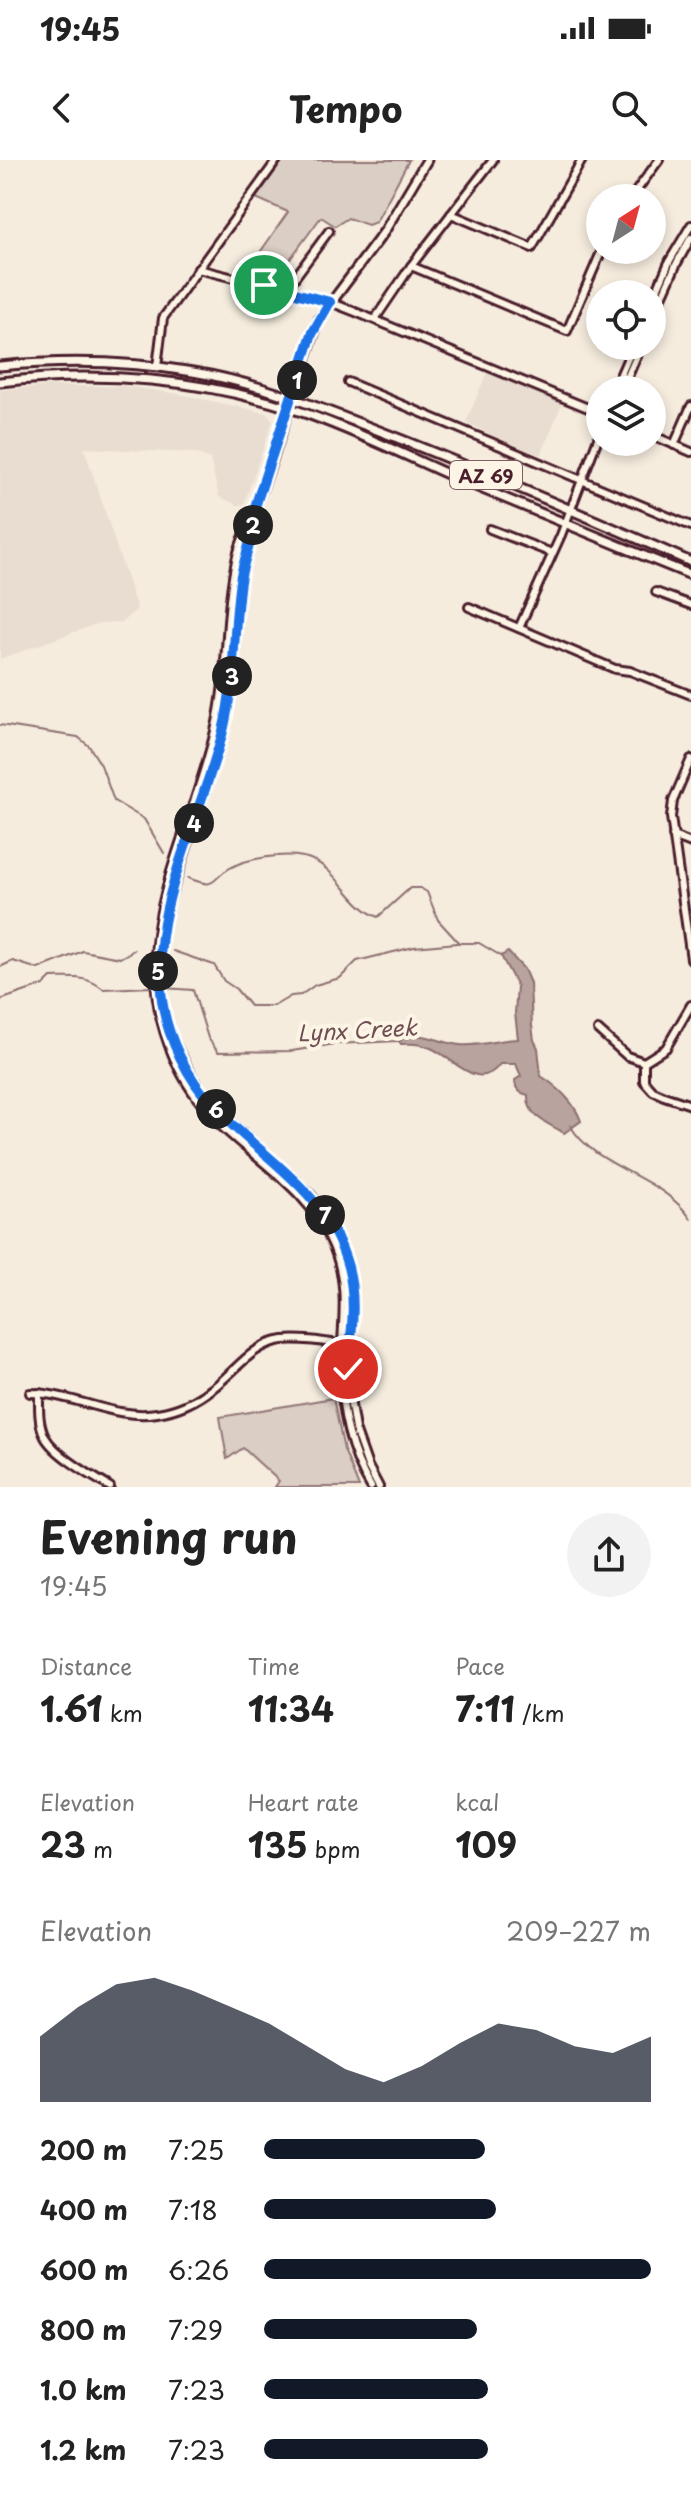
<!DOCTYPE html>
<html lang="en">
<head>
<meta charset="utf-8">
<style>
	:root { --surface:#fff; --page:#f2f2f2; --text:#222; --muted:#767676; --accent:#111827 }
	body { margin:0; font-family:"Playpen Sans",sans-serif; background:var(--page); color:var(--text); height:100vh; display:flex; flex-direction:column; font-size:30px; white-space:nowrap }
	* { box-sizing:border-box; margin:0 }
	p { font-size:26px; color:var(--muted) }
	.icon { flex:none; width:44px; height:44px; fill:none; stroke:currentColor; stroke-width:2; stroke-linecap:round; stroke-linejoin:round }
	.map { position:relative; height:1327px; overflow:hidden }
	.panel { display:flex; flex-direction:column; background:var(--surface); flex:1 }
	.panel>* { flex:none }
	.needle { width:52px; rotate:36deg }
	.controls { position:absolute; left:586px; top:24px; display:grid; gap:16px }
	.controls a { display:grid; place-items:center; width:80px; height:80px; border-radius:50%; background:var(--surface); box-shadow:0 4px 12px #0003; font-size:40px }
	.pin { position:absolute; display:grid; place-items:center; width:68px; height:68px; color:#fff; margin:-34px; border:4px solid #fff; border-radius:50%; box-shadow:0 2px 8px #0007 }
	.km { position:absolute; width:40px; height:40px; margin:-20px; border-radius:50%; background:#222; color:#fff; font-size:22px; line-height:40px; text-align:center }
	.round { display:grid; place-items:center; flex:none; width:84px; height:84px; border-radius:42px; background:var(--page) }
	.headline { display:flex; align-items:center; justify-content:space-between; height:136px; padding:0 40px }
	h1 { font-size:44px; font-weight:700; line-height:60px }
	.metrics { display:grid; grid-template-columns:repeat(3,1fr); gap:12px; height:136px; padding:8px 40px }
	.metrics div { display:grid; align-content:center }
	.metrics b { font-size:34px; font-weight:700 }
	.metrics small { font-size:22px; font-weight:400 }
	.metrics p { font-size:22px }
	.chart { height:224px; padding:16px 40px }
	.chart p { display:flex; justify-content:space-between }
	.chart svg { width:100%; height:144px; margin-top:8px; fill:var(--accent); opacity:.7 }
	ul { padding:0 40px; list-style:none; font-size:26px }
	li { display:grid; grid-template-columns:128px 96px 1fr; align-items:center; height:60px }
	li i { height:20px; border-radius:10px; background:var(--accent) }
	.status { display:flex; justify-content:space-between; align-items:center; height:56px; padding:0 40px; background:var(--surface); direction:ltr }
	.status svg { height:22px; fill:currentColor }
	header { display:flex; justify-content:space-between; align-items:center; height:104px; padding:0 40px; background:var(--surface); font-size:36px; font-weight:700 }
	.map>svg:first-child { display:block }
	.built { fill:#e8ddd0 }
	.green { fill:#dbcec4; stroke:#927678; stroke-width:2 }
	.water { fill:#b8a39e; stroke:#8c6e70; stroke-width:2 }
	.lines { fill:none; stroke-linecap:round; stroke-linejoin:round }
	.stream { stroke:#8c6e70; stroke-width:2 }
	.minor-casing { stroke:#4a1f2b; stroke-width:12 }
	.major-casing { stroke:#4a1f2b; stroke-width:13 }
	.minor { stroke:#fcf5e5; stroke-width:6 }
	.major { stroke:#fcf5e5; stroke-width:7 }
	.route-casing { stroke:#fff; stroke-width:16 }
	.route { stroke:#1a73e8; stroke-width:10 }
	.labels { text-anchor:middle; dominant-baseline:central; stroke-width:8; stroke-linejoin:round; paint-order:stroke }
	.shield { fill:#fcf5e5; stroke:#7f5f63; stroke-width:2 }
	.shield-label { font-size:18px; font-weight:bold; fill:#4a1f2b }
	.water-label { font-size:22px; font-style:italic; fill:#704d53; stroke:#fcf5e5 }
</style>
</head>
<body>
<div class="status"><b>19:45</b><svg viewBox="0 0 49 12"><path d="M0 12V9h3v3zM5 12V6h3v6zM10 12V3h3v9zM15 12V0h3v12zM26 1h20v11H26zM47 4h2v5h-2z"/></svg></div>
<header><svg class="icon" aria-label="back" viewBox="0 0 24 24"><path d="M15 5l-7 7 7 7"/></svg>Tempo<svg class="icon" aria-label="search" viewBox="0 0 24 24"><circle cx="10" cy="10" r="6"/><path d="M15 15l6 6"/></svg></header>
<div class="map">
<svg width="691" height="1327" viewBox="0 0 691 1327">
	<rect width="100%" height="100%" fill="#f5ecde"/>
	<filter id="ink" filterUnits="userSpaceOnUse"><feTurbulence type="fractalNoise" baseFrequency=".0125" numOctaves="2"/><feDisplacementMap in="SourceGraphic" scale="16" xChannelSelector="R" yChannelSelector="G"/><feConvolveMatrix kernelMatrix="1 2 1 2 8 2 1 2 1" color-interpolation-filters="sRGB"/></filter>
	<g filter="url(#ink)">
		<!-- built -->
		<g class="built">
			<polygon points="488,210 563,241 541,295 510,284 466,262"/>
			<polygon points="50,226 124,226 179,234 266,253 273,260 244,344 238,345 219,337 210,299 195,293 84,288 137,449 122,462 99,463 0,499 0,230"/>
		</g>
		<!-- green -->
		<g class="green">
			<polygon points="283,0 409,0 376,62 368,65 348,58 335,66 321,57 271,125 243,117 288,52 256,38"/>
			<polygon points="333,1238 344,1290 359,1327 275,1327 279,1321 243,1288 227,1299 220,1257"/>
		</g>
		<!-- water -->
		<path class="water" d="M 508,792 L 524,809 L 530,823 L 532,866 L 534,880 L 538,888 L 541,916 C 557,926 575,943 581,961 L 564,973 C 549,963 527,958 528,935 C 520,933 515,930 515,920 L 521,916 L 516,904 L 500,904 C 479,933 454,899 433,889 C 423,884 412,883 401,884 L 399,881 C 421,868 438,883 460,885 C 479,887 500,879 518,879 L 515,853 L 517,826 L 501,796 Z"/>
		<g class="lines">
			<!-- stream -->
			<g class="stream">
				<polyline points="0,565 78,577 89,586 101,605 114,641 144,659 164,693"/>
				<path d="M 188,718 C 219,730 209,720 230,708 C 248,698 283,693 303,697 C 336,703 349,746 378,757 L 410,728 L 420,728 L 427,732 L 438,760 L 459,783 L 479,783 L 501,796"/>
				<polyline points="173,791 214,805 224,821 236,829 250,846 274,846 291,836 301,835 315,825 340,818 357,801 414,787 457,783"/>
				<polyline points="0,807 13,801 38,809 83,791 120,798 134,790"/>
				<polyline points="164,828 193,830 208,878 218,892 292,891 335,884 398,881"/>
				<path d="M 0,840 L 44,825 L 51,818 C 72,818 86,815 103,829 L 153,827"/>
				<path d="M 570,965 C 595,1009 660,1014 691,1059"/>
			</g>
			<!-- minor casing -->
			<g class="minor-casing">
				<g id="minor">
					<polyline points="631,38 659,0"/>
					<polyline points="451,54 532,88 582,0"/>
					<polyline points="411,106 567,171 602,90"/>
					<polyline points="198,109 330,142 353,151 600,253"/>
					<polyline points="285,131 329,71"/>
					<polyline points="652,141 670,100 691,65"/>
					<polyline points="375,159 411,106 493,0"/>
					<polyline points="652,159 677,103 691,78"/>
					<polyline points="157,207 163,158 277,0"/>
					<polyline points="348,222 691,366"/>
					<polyline points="614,230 633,186"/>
					<polyline points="622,230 641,186"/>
					<path d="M 289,248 C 279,283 267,318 254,351 C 248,367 241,380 237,396 C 224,454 229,513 215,571 C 189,683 122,781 174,898 C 184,922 200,944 218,963 C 258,1002 311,1031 333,1086 C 351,1130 341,1165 341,1211 C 341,1250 350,1293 371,1327"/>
					<polyline points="652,275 691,292"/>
					<polyline points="674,285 691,246"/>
					<polyline points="252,356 254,367 240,421 226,557 218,591 163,761 158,812 163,849 170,874 198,927 212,945 312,1036 338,1080 348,1109 353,1142 348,1227 355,1269 368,1306 379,1327"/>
					<polyline points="490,369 552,393"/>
					<polyline points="656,432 691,445"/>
					<polyline points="469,447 615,509 630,511 691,535"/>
					<polyline points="519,468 561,375 600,273"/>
					<polyline points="691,599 673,641 671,657 691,799"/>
					<polyline points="673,676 691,683"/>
					<polyline points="598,870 627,896 644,902 666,888 691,845"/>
					<polyline points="644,902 644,921 653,931 664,936 691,945"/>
					<path d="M 30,1233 C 74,1233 113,1260 157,1253 C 177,1250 197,1241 213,1228 C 236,1211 252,1184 283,1180 C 303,1178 325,1182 345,1185"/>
					<path d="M 39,1233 C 39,1248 38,1263 45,1277 C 55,1295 92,1316 110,1327"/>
				</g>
			</g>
			<!-- major casing -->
			<g class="major-casing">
				<g id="major">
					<path d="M 0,206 C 64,200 129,201 193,212 C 266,224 332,253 400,279 C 498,318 595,360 691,402"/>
					<path d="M 0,222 C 100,210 203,219 299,251 C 355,270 408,297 461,320 C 538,352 614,384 691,415"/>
					<polyline points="292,238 319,159 384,72 427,0"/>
				</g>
			</g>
			<!-- minor -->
			<use href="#minor" class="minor"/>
			<!-- major -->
			<use href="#major" class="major"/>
		</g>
	</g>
	<g class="lines" filter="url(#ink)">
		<!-- route casing -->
		<g class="route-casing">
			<path id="route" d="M 264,125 L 330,142 L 312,174 L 252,356 C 255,377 243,399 240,421 C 233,471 235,522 223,571 C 201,659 148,748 162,840 C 167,878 188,919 214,947 C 265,1001 327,1030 348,1107 C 357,1141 351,1175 348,1209"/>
		</g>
		<!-- route -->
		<use href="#route" class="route"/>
	</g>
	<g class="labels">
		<!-- shield labels -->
		<rect class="shield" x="450" y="301" width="72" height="28" rx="6"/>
		<g class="shield-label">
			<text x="486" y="315">AZ 69</text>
		</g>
		<!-- water labels -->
		<g class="water-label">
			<text transform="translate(357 869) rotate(-3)">Lynx Creek</text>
		</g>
	</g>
</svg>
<div class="controls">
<a><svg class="needle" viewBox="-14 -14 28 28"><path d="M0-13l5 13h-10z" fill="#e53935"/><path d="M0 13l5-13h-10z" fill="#767676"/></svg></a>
<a><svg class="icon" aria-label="locate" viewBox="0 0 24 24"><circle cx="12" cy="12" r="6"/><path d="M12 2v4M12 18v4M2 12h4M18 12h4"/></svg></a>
<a><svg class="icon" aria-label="layers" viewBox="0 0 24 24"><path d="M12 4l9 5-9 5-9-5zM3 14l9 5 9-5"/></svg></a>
</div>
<div class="pin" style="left:264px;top:125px;background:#1e9e55"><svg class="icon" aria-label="arrive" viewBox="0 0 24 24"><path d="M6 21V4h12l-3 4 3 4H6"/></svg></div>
<div class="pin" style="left:348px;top:1209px;background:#d93025"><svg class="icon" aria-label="check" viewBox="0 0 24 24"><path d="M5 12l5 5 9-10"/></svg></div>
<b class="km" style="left:297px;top:220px">1</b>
<b class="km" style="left:253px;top:365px">2</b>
<b class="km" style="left:232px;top:516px">3</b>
<b class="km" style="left:194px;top:663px">4</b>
<b class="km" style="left:158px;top:811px">5</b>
<b class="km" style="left:216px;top:949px">6</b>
<b class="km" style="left:325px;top:1055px">7</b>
</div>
<section class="panel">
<div class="headline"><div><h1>Evening run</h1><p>19:45</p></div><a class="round"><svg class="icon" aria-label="share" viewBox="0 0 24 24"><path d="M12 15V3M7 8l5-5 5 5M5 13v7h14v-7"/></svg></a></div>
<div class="metrics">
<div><p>Distance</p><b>1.61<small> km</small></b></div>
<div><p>Time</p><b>11:34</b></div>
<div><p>Pace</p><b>7:11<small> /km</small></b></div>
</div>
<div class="metrics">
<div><p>Elevation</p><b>23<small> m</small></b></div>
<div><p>Heart rate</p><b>135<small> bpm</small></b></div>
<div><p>kcal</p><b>109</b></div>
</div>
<div class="chart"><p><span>Elevation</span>209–227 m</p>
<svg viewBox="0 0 160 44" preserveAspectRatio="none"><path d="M0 44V24L10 15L20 8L30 6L40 10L50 15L60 20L70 27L80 34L90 38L100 33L110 26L120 20L130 22L140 27L150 29L160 24V44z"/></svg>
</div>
<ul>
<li><b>200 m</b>7:25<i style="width:57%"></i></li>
<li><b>400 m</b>7:18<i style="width:60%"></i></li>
<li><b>600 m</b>6:26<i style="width:100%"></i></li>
<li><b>800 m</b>7:29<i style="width:55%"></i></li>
<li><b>1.0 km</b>7:23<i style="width:58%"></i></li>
<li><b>1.2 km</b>7:23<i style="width:58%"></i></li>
</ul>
</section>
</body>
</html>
